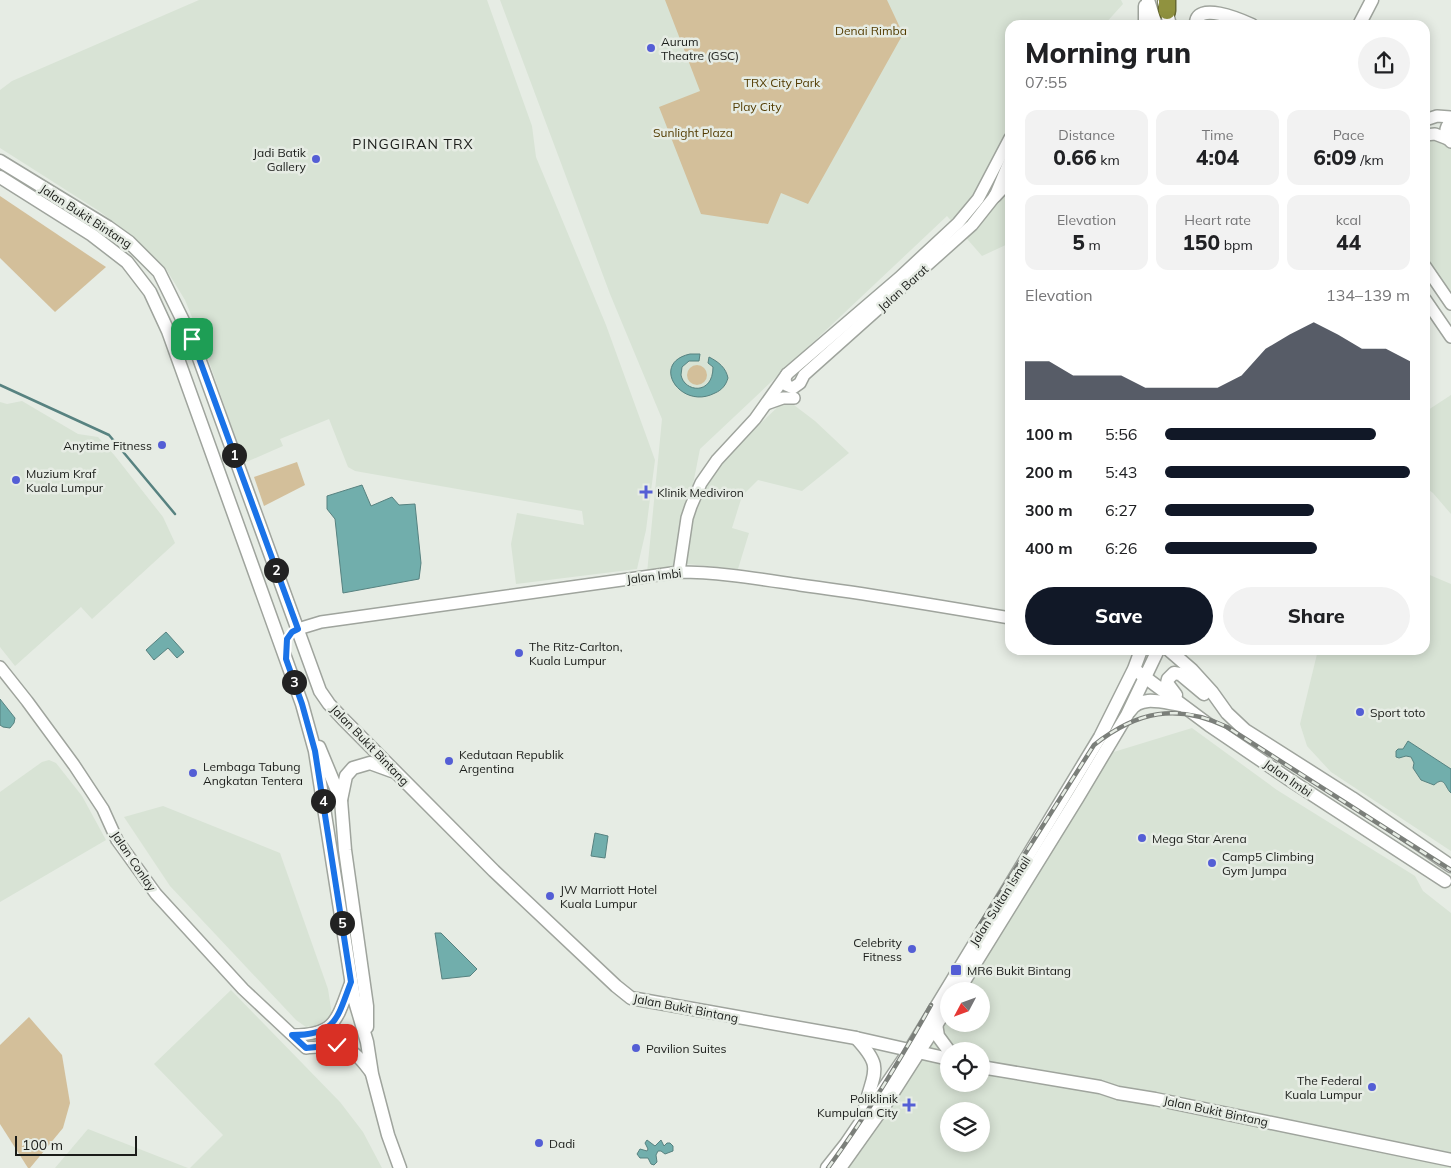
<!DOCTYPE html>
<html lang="en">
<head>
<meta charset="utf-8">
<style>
	:root { --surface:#fff; --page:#f2f2f2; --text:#202124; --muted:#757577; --accent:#111827 }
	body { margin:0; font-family:Mulish,sans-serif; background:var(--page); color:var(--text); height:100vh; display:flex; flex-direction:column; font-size:19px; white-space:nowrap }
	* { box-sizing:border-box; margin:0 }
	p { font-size:16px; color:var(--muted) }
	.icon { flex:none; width:28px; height:28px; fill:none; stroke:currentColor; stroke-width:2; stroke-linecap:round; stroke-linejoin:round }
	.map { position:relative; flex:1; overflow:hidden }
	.panel { position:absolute; left:1005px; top:20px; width:425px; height:635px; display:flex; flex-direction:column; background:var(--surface); border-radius:15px; box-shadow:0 2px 12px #0003 }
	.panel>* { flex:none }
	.needle { width:32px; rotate:229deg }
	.fabs { position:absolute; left:940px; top:982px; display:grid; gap:10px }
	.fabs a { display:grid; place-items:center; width:50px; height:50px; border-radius:50%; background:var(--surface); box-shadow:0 2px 12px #0003; font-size:25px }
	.scale { position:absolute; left:15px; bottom:12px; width:122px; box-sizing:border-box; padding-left:5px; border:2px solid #1a1c19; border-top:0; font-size:14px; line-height:18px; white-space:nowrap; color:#1a1c19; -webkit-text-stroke:4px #e6ece4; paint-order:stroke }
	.pin { position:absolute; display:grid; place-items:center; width:42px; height:42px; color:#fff; margin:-21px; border-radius:10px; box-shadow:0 2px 8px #0006 }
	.km { position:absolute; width:25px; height:25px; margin:-12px; border-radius:50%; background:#222; color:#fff; font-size:14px; line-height:25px; text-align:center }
	.round { display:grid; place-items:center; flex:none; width:52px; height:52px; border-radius:26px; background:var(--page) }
	.headline { display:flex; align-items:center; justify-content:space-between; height:85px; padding:0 20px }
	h1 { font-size:28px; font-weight:800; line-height:38px }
	.figures { display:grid; grid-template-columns:repeat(3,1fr); gap:8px; height:85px; padding:5px 20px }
	.figures div { display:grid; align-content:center; border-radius:12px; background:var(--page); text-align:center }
	.figures b { font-size:21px; font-weight:800 }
	.figures small { font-size:14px; font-weight:400 }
	.figures p { font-size:14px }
	.chart { height:140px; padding:10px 20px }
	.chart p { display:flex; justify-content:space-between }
	.chart svg { width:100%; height:90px; margin-top:5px; fill:var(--accent); opacity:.7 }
	.cta { display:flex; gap:10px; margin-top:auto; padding:10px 20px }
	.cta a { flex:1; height:58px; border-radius:30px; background:var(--accent); color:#fff; font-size:20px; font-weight:800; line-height:58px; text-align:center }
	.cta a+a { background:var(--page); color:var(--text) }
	ul { padding:0 20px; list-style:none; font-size:16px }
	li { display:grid; grid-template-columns:80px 60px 1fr; align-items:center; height:38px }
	li i { height:12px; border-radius:6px; background:var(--accent) }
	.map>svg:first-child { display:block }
	.built { fill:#d8e3d5; fill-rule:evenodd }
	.green { fill:#d3bf9a }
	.water { fill:#71aeac; stroke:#578280 }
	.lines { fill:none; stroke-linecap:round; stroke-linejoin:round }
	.stream { stroke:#578280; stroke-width:2.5 }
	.tertiary-casing { stroke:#9fa49d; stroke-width:14 }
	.secondary-casing { stroke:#9fa49d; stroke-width:15 }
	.motorway-casing { stroke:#676932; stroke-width:19 }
	.tertiary { stroke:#fff; stroke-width:11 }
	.secondary { stroke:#fff; stroke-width:12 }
	.motorway { stroke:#90923f; stroke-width:16 }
	.rail-casing { stroke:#7b7f7a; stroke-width:4.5 }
	.rail { stroke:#e6ece4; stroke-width:2.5; stroke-dasharray:8; stroke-linecap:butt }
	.route-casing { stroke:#fff; stroke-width:10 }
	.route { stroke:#1a73e8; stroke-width:6 }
	.poi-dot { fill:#545ed5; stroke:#e6ece4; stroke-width:2 }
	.labels { text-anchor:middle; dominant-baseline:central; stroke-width:5; stroke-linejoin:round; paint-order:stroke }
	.park-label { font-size:12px; fill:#523b01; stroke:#e6ece4 }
	.poi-label { font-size:12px; fill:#1a1c19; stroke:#e6ece4; text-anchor:start }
	.street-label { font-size:12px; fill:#1a1c19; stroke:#e6ece4 }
	.neighbourhood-label { font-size:14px; letter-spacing:1px; fill:#1a1c19; stroke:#e6ece4 }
</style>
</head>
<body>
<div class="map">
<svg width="1451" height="1168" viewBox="0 0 1451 1168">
	<rect width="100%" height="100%" fill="#e6ece4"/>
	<!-- built -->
	<g class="built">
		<polygon points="199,0 487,0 532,126 536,157 606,325 655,460 646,530 637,569 516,584 511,544 517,513 584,525 582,511 355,471 348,467 329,419 280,439 283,446 244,463 203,344 185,300 166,269 133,237 99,211 0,148 0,90 12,81"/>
		<polygon points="500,0 1121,0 1123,4 1104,25 1010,25 1010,103 1007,109 1010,113 1010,243 982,256 947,216 700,449 676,570 647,573 662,419 610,294"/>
		<polygon points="1437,139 1451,148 1451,296 1425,258 1425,140"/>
		<polygon points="1451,395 1451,514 1433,493 1425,487 1425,412"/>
		<polygon points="786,399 815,421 849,453 802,491 758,480 742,496 732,528 749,533 738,569 687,564 687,531 696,500 718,464"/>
		<polygon points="22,401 78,434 98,437 115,456 163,517 175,543 92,619 81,607 15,666 0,647 0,402 7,404"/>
		<polygon points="1425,573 1451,584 1451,851 1331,772 1307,746 1300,724 1318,650 1425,650"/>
		<path d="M 1192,728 L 1277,790 L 1415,876 L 1423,891 L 1451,913 L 1451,1168 L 847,1168 L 862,1150 L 949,1003 L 949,1024 L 981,1024 L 981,991 L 956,991 L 1094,758 ZM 949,1051 L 981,1051 L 981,1084 L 949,1084 ZM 949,1111 L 981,1111 L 981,1144 L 949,1144 Z"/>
		<polygon points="49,760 56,763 82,796 106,840 0,902 0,792 42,762"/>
		<polygon points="163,806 280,853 328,989 332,1015 323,1025 306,1027 296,1020 170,886 124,817"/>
		<polygon points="231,990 340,1102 363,1132 382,1168 190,1168 223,1135 154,1064"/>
		<polygon points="88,1129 188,1168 55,1168"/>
	</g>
	<!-- green -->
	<g class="green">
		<polygon points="665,0 887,0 903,34 808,204 781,193 768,224 701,214 659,107 700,91"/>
		<polygon points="0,196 106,267 55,312 0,258"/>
		<circle cx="697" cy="375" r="10"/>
		<polygon points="297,462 305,485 264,506 254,477"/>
		<polygon points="29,1017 62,1055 70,1103 63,1128 30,1168 28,1168 0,1124 0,1045"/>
	</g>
	<!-- water -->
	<g class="water">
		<path d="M 690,354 L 700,354 L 699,361 L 689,361 L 682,367 C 682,370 681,372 681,375 C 684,392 713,396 713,367 L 708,363 L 709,357 C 719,362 726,368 728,378 C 726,385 722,390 715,393 C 681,411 649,363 690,354 Z"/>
		<polygon points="362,485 371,506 392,497 399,505 415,504 421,563 419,579 343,593 335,519 327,509 327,496"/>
		<polygon points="166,632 184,652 177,658 168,648 154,660 146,650"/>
		<polygon points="0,699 15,718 14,723 10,728 3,727 0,725"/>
		<path d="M 1408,741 L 1451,769 L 1451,793 C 1445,788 1445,775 1434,785 L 1421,780 L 1413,768 L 1414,763 L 1411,757 L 1406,756 L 1399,758 L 1396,757 L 1396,751 L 1398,749 L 1403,749 Z"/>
		<polygon points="595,833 608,836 605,858 591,856"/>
		<polygon points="435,933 441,933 477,969 470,976 442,979"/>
		<polygon points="647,1140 655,1146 661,1140 664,1146 667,1143 670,1143 673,1146 673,1151 665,1154 661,1151 658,1151 656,1155 657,1162 654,1165 651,1164 648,1158 640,1158 637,1154 640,1149 647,1151 648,1149 645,1143"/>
	</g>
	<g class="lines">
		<!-- stream -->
		<polyline class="stream" points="0,385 109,435 175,514"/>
		<!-- tertiary casing -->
		<g class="tertiary-casing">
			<g id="tertiary">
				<polyline points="1425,120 1437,116 1451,117"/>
				<path d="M 1451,121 C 1444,128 1444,136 1451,142"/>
				<polyline points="1425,135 1435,134 1448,139"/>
				<polyline points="1425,266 1451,304"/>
				<polyline points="1425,299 1451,337"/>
				<polyline points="787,374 785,378 786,385 793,388 800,383 804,375 972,225 995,196 1010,160"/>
				<polyline points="766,404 783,398 794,398"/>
				<polyline points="679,572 687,518 691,506 701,483 717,460 755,419 787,374 899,278 958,223 978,199 1010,138"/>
				<path d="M 298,629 L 321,622 L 679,572 C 719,572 759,579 800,585 C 870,594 940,606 1010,618"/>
				<path d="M 0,667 L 27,701 L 74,765 L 103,809 L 117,840 L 156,894 L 243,989 L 306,1048 C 344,1045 349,1042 372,1074"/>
				<path d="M 293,1035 C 337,1035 337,1018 351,982"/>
			</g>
		</g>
		<!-- secondary casing -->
		<g class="secondary-casing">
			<g id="secondary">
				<polyline points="1148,0 1156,25"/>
				<polyline points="1164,2 1170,25"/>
				<polyline points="1145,25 1145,6"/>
				<path d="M 1196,25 C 1195,0 1241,20 1252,25"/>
				<polyline points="1359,25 1372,0"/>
				<polyline points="0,161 108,227 129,242 159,272 192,339 320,691 329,704 343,719 494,871 616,986 631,998 856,1038 949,1059"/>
				<polyline points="0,177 92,235 127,262 150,292 168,331 302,704 315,751 354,998 367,1042 372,1074 388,1135 400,1168"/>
				<polyline points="995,196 1010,180"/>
				<polyline points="1169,650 1192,670 1212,692 1227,713 1245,730 1352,798 1451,866"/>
				<polyline points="1138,672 1209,725 1290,780 1445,881"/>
				<polyline points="1176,695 1167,683 1168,679 1174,673 1180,674 1204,694"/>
				<path d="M 1130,711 C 1140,694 1165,703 1181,705"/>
				<polyline points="319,747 341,800"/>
				<polyline points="958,991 1078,797 1127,715 1158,650"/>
				<polyline points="936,1024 938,1036 949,1051"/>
				<polyline points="367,1027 367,1006 345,850 341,800 346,776 353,768 370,763 392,771"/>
				<path d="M 856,1038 C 885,1069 873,1071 865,1108"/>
				<polyline points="981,1067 1100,1087 1118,1093 1155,1099 1451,1160"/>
				<polyline points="827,1168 846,1144 910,1050 1100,737 1134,669 1141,650"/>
				<polyline points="840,1168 887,1102 949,1005"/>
			</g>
		</g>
		<!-- motorway casing -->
		<g class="motorway-casing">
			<polyline id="motorway" points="1167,11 1167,0"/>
		</g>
		<!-- tertiary -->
		<use href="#tertiary" class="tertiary"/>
		<!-- secondary -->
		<use href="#secondary" class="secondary"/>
		<!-- motorway -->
		<use href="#motorway" class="motorway"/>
		<!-- rail casing -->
		<g class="rail-casing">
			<g id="rail">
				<path d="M 976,931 L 1094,745 C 1137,711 1177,703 1227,727 L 1451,870"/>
				<path d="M 828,1168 C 866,1116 899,1062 931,1005"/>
			</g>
		</g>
		<!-- rail -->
		<use href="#rail" class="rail"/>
	</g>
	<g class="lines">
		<!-- route casing -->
		<g class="route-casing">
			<path id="route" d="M 192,339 L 298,629 L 292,632 L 287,639 L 286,659 L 302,704 L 315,751 L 351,982 C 337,1018 337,1035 292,1035 L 306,1048 L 337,1045"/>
		</g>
		<!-- route -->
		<use href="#route" class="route"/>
	</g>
	<!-- markers -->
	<g class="poi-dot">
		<circle cx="651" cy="48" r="5"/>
		<circle cx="316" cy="159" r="5"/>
		<circle cx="162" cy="445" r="5"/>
		<circle cx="16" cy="480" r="5"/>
		<path d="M643.5 484.5h5v5h5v5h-5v5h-5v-5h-5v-5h5z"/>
		<circle cx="519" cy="653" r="5"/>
		<circle cx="1360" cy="712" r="5"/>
		<circle cx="449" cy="761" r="5"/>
		<circle cx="193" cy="773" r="5"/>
		<circle cx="1142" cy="838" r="5"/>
		<circle cx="1212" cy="863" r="5"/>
		<circle cx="550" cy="896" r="5"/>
		<circle cx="912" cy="949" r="5"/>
		<rect x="950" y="964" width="12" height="12" rx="2.5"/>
		<circle cx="636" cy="1048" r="5"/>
		<circle cx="1372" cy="1087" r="5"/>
		<path d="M906.5 1097.5h5v5h5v5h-5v5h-5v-5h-5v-5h5z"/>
		<circle cx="539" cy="1143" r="5"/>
	</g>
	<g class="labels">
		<!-- park labels -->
		<g class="park-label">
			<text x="871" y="30">Denai Rimba</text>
			<text x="782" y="82">TRX City Park</text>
			<text x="757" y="106">Play City</text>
			<text x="693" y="132">Sunlight Plaza</text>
		</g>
		<!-- poi labels -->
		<g class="poi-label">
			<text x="661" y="41">Aurum<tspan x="661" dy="14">Theatre (GSC)</tspan></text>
			<text x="306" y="152" text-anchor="end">Jadi Batik<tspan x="306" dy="14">Gallery</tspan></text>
			<text x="152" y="445" text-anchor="end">Anytime Fitness</text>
			<text x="26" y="473">Muzium Kraf<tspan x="26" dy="14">Kuala Lumpur</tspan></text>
			<text x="657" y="492">Klinik Mediviron</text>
			<text x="529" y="646">The Ritz-Carlton,<tspan x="529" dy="14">Kuala Lumpur</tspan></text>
			<text x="1370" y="712">Sport toto</text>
			<text x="459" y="754">Kedutaan Republik<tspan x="459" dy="14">Argentina</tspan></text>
			<text x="203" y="766">Lembaga Tabung<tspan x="203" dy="14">Angkatan Tentera</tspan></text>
			<text x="1152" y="838">Mega Star Arena</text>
			<text x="1222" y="856">Camp5 Climbing<tspan x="1222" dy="14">Gym Jumpa</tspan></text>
			<text x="560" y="889">JW Marriott Hotel<tspan x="560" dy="14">Kuala Lumpur</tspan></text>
			<text x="902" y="942" text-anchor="end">Celebrity<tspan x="902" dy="14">Fitness</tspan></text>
			<text x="967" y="970">MR6 Bukit Bintang</text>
			<text x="646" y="1048">Pavilion Suites</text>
			<text x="1362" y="1080" text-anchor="end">The Federal<tspan x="1362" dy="14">Kuala Lumpur</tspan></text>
			<text x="898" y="1098" text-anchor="end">Poliklinik<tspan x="898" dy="14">Kumpulan City</tspan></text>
			<text x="549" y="1143">Dadi</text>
		</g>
		<!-- street labels -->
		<g class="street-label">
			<text transform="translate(86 216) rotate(33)">Jalan Bukit Bintang</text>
			<text transform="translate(903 288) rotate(-42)">Jalan Barat</text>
			<text transform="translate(654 576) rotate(-7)">Jalan Imbi</text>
			<text transform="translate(370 745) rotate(46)">Jalan Bukit Bintang</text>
			<text transform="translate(1288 778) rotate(35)">Jalan Imbi</text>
			<text transform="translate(134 861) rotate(56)">Jalan Conlay</text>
			<text transform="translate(1000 901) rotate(-58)">Jalan Sultan Ismail</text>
			<text transform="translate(686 1008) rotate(11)">Jalan Bukit Bintang</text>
			<text transform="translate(1216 1111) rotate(12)">Jalan Bukit Bintang</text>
		</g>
		<!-- neighbourhood labels -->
		<g class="neighbourhood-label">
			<text x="413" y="144">PINGGIRAN TRX</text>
		</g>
	</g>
</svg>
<div class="fabs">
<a><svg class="needle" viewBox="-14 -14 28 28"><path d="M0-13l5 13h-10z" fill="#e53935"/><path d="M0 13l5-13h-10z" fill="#757577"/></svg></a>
<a><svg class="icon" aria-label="locate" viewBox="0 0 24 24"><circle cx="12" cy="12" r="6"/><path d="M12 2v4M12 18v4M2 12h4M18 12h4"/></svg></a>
<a><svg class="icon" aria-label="layers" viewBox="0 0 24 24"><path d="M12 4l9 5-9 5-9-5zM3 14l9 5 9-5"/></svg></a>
</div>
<div class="scale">100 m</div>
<div class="pin" style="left:192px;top:339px;background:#1e9e55"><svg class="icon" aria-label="arrive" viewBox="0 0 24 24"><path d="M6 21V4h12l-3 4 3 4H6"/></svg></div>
<div class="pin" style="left:337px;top:1045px;background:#d93025"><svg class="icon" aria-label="check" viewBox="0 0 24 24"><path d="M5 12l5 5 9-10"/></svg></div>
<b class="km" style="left:234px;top:455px">1</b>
<b class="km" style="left:276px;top:570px">2</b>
<b class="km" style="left:294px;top:682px">3</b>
<b class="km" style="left:323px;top:801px">4</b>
<b class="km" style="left:342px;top:923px">5</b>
<section class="panel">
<div class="headline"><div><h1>Morning run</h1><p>07:55</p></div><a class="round"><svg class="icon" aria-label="share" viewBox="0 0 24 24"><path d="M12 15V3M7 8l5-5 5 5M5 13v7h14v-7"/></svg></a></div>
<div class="figures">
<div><p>Distance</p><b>0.66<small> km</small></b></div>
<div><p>Time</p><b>4:04</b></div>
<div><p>Pace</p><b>6:09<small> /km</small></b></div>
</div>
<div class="figures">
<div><p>Elevation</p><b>5<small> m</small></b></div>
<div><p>Heart rate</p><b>150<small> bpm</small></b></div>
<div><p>kcal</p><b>44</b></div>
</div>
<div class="chart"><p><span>Elevation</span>134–139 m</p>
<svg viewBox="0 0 160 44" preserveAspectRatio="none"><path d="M0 44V25L10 25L20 32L30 32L40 32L50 38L60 38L70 38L80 38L90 32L100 19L110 12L120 6L130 12L140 19L150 19L160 25V44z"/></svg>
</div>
<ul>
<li><b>100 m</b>5:56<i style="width:86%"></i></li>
<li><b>200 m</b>5:43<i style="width:100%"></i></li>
<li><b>300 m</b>6:27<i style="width:61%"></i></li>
<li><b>400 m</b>6:26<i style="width:62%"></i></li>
</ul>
<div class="cta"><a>Save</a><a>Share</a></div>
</section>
</div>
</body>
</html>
